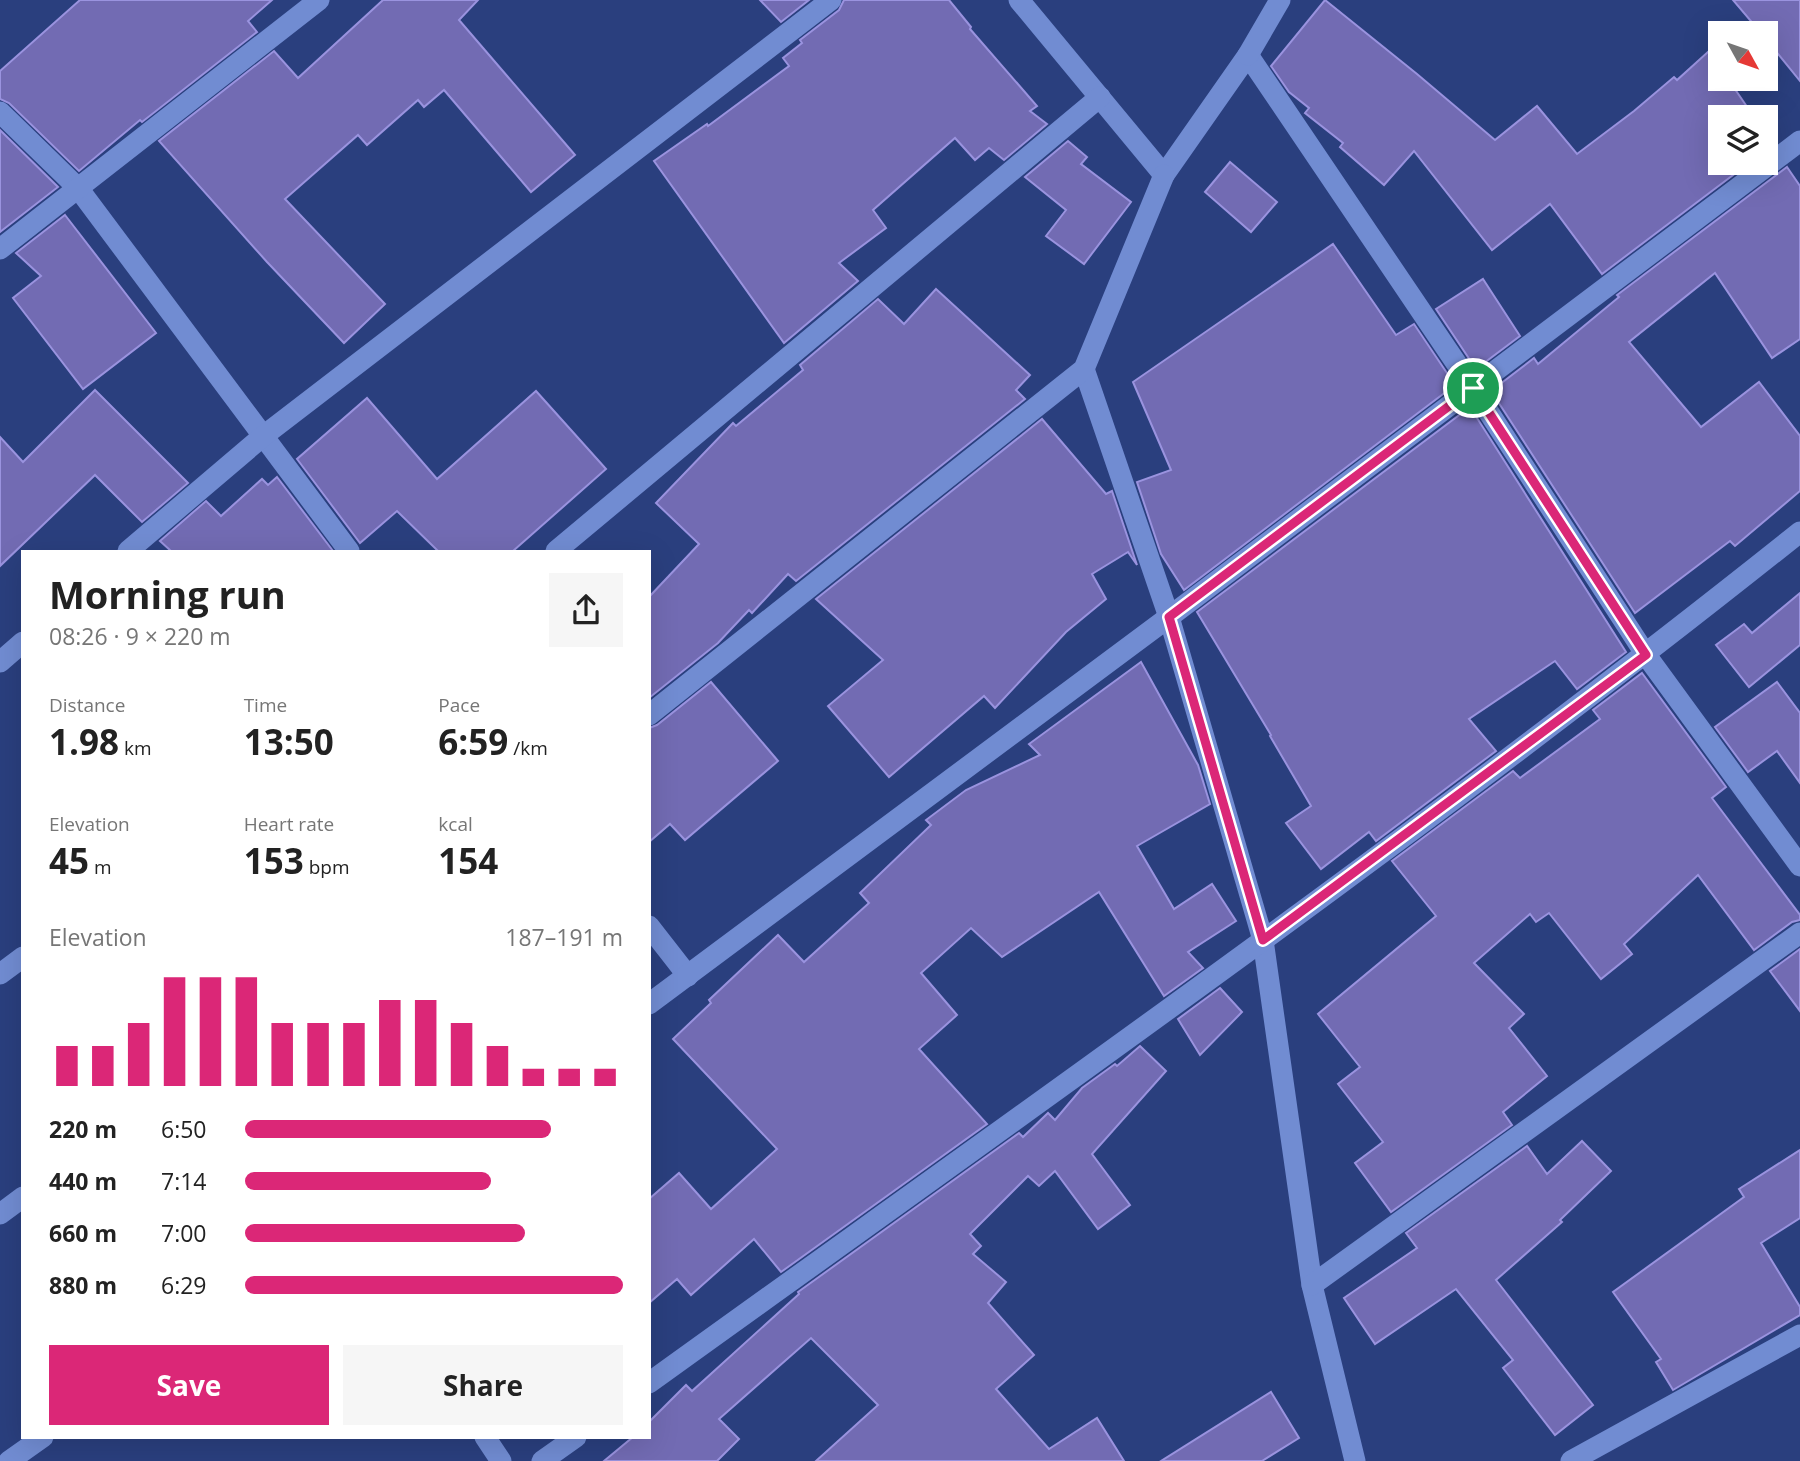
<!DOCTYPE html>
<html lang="en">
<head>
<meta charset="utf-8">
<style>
	:root { --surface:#fff; --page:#f6f6f6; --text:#222; --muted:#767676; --accent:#db2777 }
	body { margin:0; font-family:"Open Sans",sans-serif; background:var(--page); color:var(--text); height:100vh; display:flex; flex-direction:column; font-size:26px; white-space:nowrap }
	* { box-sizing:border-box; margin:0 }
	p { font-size:23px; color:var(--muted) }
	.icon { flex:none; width:38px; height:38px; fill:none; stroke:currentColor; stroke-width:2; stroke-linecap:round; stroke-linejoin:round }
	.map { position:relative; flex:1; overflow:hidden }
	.side { position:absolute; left:21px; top:550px; width:630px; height:889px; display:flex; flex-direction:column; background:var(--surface); border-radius:0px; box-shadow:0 7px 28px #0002 }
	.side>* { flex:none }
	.needle { width:46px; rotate:130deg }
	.buttons { position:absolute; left:1708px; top:21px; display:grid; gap:14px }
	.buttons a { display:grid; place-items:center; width:70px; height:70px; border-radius:0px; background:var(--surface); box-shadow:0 7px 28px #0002; font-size:35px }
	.pin { position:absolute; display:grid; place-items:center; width:60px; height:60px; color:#fff; margin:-30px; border:4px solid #fff; border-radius:50%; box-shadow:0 2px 7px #0007 }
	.round { display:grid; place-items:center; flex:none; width:74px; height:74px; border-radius:0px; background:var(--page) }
	.head { display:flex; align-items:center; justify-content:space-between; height:119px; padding:0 28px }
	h1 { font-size:38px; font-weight:700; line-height:52px }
	.stats { display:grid; grid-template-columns:repeat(3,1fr); gap:10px; height:119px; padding:7px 28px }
	.stats div { display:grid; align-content:center }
	.stats b { font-size:35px; font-weight:700 }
	.stats small { font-size:19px; font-weight:400 }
	.stats p { font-size:19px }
	.chart { height:196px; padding:14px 28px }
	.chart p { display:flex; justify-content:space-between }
	.chart svg { width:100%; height:126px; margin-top:7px; stroke:var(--accent); stroke-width:6 }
	.button { display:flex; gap:14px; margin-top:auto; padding:14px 28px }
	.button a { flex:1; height:80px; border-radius:0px; background:var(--accent); color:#fff; font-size:28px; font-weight:700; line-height:80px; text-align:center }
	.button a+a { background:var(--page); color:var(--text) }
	ul { padding:0 28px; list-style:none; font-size:23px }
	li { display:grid; grid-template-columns:112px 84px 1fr; align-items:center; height:52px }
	li i { height:18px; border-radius:9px; background:var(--accent) }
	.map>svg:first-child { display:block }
	.building { fill:#726bb3; stroke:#9a93df; stroke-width:2 }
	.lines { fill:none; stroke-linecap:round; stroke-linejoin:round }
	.minor { stroke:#718cd2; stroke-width:21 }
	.route-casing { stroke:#fff; stroke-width:14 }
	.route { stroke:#db2777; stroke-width:9 }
</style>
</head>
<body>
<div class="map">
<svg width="1800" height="1461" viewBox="0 0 1800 1461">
	<rect width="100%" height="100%" fill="#2a3f7e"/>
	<!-- building -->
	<g class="building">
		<polygon points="80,0 272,0 248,21 257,32 142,122 140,120 79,171 9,103 0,99 0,71"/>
		<polygon points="383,0 478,0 459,20 575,155 531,192 444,90 424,107 418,100 367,145 358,135 285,199 385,304 344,343 267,262 159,141 274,51 298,78"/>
		<polygon points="760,0 809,0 781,22"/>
		<polygon points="844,0 949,0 971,27 970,29 1037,106 1030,111 1047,124 1004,160 989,148 975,160 955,138 873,210 886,228 839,263 858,281 784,343 654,161 707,124 708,126 789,66 783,58 802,43 800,40 839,10"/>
		<polygon points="1325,0 1417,74 1495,140 1537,106 1577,154 1634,111 1674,77 1677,80 1709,51 1720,68 1720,79 1728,79 1754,117 1720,117 1720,163 1749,163 1602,274 1550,204 1492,250 1414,151 1384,185 1340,147 1343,143 1305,113 1309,108 1289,92 1271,66"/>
		<polygon points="1733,0 1800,0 1800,81 1766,39 1766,33 1761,33"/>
		<polygon points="0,130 58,187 0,232"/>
		<polygon points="1068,141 1087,157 1081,164 1131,202 1084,264 1046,236 1066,210 1025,177"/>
		<polygon points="1230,162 1277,202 1251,232 1205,192"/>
		<polygon points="1787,167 1800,186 1800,339 1772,358 1715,273 1629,342 1701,427 1759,382 1800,436 1800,491 1735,546 1730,541 1635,613 1491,391 1534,358 1538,364 1619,297 1617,295"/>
		<polygon points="65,215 156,333 83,389 13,298 41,276 16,253"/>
		<polygon points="1333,244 1396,335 1414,324 1455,385 1184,590 1161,554 1137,482 1171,470 1133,382"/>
		<polygon points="1483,279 1520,336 1476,369 1436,309"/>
		<polygon points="936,289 1030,375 1016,390 1025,399 796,581 788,574 752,613 749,610 718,643 649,698 649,597 699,544 656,503 733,423 736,426 803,370 800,365 878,299 904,324"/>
		<polygon points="95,390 188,483 142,522 95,475 0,566 0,437 23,462"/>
		<polygon points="536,391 606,469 513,551 438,551 397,511 360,543 297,459 367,398 437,479"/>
		<polygon points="1470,407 1626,652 1577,689 1555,661 1469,719 1496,751 1376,841 1369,832 1321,869 1286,823 1311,806 1270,736 1271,735 1197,612"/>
		<polygon points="1042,419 1106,494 1112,491 1137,565 1128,552 1092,574 1106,599 1066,632 995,708 984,696 889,777 828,706 883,660 816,599"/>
		<polygon points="277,477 333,551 171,551 160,541 206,501 221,516 262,479 268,485"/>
		<polygon points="1800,593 1800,645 1749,687 1716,645 1744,624 1752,633"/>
		<polygon points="1141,662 1198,765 1210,804 1137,846 1174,909 1212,884 1236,921 1188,952 1203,968 1164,996 1099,892 1002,957 971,928 921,973 957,1015 919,1049 987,1124 781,1272 754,1239 691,1295 677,1279 649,1303 649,1199 679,1173 711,1209 777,1149 673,1039 711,1003 709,1000 778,935 804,962 869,903 860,893 931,825 926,820 966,790 1040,755 1029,744"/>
		<polygon points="1642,673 1726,787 1712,798 1800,915 1800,920 1792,922 1754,950 1698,875 1624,944 1632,954 1601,979 1549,913 1536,922 1530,914 1474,963 1524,1014 1509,1028 1547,1076 1503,1112 1512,1125 1391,1212 1355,1163 1383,1142 1338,1084 1360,1067 1318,1014 1436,916 1392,861 1513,771 1520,778 1600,719 1593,710"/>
		<polygon points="711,682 778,761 685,840 670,824 649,842 649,728 657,725"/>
		<polygon points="1777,682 1800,713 1800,783 1777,751 1748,772 1715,727"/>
		<polygon points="1800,949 1800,1011 1770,971"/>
		<polygon points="1220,988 1242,1012 1200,1055 1178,1019"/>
		<polygon points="1140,1046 1166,1071 1092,1154 1130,1205 1098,1229 1055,1171 1039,1186 1028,1176 970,1234 981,1246 973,1254 1006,1282 988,1303 1034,1355 996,1389 1049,1449 1097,1418 1124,1461 816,1461 878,1405 811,1338 719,1419 739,1439 717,1461 604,1461 633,1437 649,1437 649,1422 686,1385 692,1391 799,1294 798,1292 1019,1133 1023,1137 1048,1113 1055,1120 1082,1088 1115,1064 1117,1066"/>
		<polygon points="1582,1141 1611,1171 1560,1220 1562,1222 1496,1280 1593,1405 1555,1435 1503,1368 1513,1360 1456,1289 1375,1344 1344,1298 1417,1248 1406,1233 1527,1146 1547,1174"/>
		<polygon points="1800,1150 1800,1218 1761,1243 1800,1307 1800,1315 1673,1390 1656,1362 1661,1359 1613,1292 1744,1197 1739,1189"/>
		<polygon points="1271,1392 1299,1438 1262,1461 1161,1461"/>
	</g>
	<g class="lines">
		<!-- minor -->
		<g class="minor">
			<polyline points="1019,0 1164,175 1248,55 1473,388 1646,655 1800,866"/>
			<polyline points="1248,55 1280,0"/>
			<polyline points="0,112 78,188 349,551"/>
			<polyline points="0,249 319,0"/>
			<polyline points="1084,369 1169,617 1263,940 1312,1285 1355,1461"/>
			<polyline points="128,551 262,437 831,0"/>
			<polyline points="556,551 1100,97"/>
			<polyline points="0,662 23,642"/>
			<polyline points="649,715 1084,369 1164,175"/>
			<polyline points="649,926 688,976"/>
			<polyline points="0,974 23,957"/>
			<polyline points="649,1004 1169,617 1800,141"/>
			<polyline points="0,1214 23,1197"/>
			<polyline points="1312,1285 1800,933"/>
			<path d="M 649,1383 C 1036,1104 1427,830 1800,532"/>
			<polyline points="485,1437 501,1461"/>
			<polyline points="9,1461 43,1437"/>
			<polyline points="542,1461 576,1437"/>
			<polyline points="1571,1461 1800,1335"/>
		</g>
	</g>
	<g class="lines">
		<!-- route casing -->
		<g class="route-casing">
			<polygon id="route" points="1473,388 1646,655 1263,940 1169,617"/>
		</g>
		<!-- route -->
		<use href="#route" class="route"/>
	</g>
</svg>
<div class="buttons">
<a><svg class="needle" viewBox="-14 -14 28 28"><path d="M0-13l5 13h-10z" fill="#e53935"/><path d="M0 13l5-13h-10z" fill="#767676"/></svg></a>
<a><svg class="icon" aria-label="layers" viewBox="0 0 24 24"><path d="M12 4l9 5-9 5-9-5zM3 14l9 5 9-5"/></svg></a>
</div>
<div class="pin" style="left:1473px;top:388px;background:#1e9e55"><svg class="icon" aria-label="arrive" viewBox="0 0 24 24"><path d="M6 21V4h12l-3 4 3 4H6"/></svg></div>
<section class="side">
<div class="head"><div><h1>Morning run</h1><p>08:26 · 9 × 220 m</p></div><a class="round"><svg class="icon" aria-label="share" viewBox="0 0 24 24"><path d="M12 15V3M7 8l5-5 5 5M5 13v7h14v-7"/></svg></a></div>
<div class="stats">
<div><p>Distance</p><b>1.98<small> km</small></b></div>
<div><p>Time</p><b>13:50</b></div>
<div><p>Pace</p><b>6:59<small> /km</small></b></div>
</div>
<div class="stats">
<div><p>Elevation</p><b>45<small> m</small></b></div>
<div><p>Heart rate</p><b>153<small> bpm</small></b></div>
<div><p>kcal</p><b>154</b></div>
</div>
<div class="chart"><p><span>Elevation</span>187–191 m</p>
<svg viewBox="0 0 160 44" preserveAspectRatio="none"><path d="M5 44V30M15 44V30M25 44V22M35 44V6M45 44V6M55 44V6M65 44V22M75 44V22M85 44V22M95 44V14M105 44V14M115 44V22M125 44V30M135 44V38M145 44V38M155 44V38"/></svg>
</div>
<ul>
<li><b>220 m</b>6:50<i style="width:81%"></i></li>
<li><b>440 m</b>7:14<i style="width:65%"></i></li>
<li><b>660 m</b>7:00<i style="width:74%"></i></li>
<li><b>880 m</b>6:29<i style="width:100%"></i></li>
</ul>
<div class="button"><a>Save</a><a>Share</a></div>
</section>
</div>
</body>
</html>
